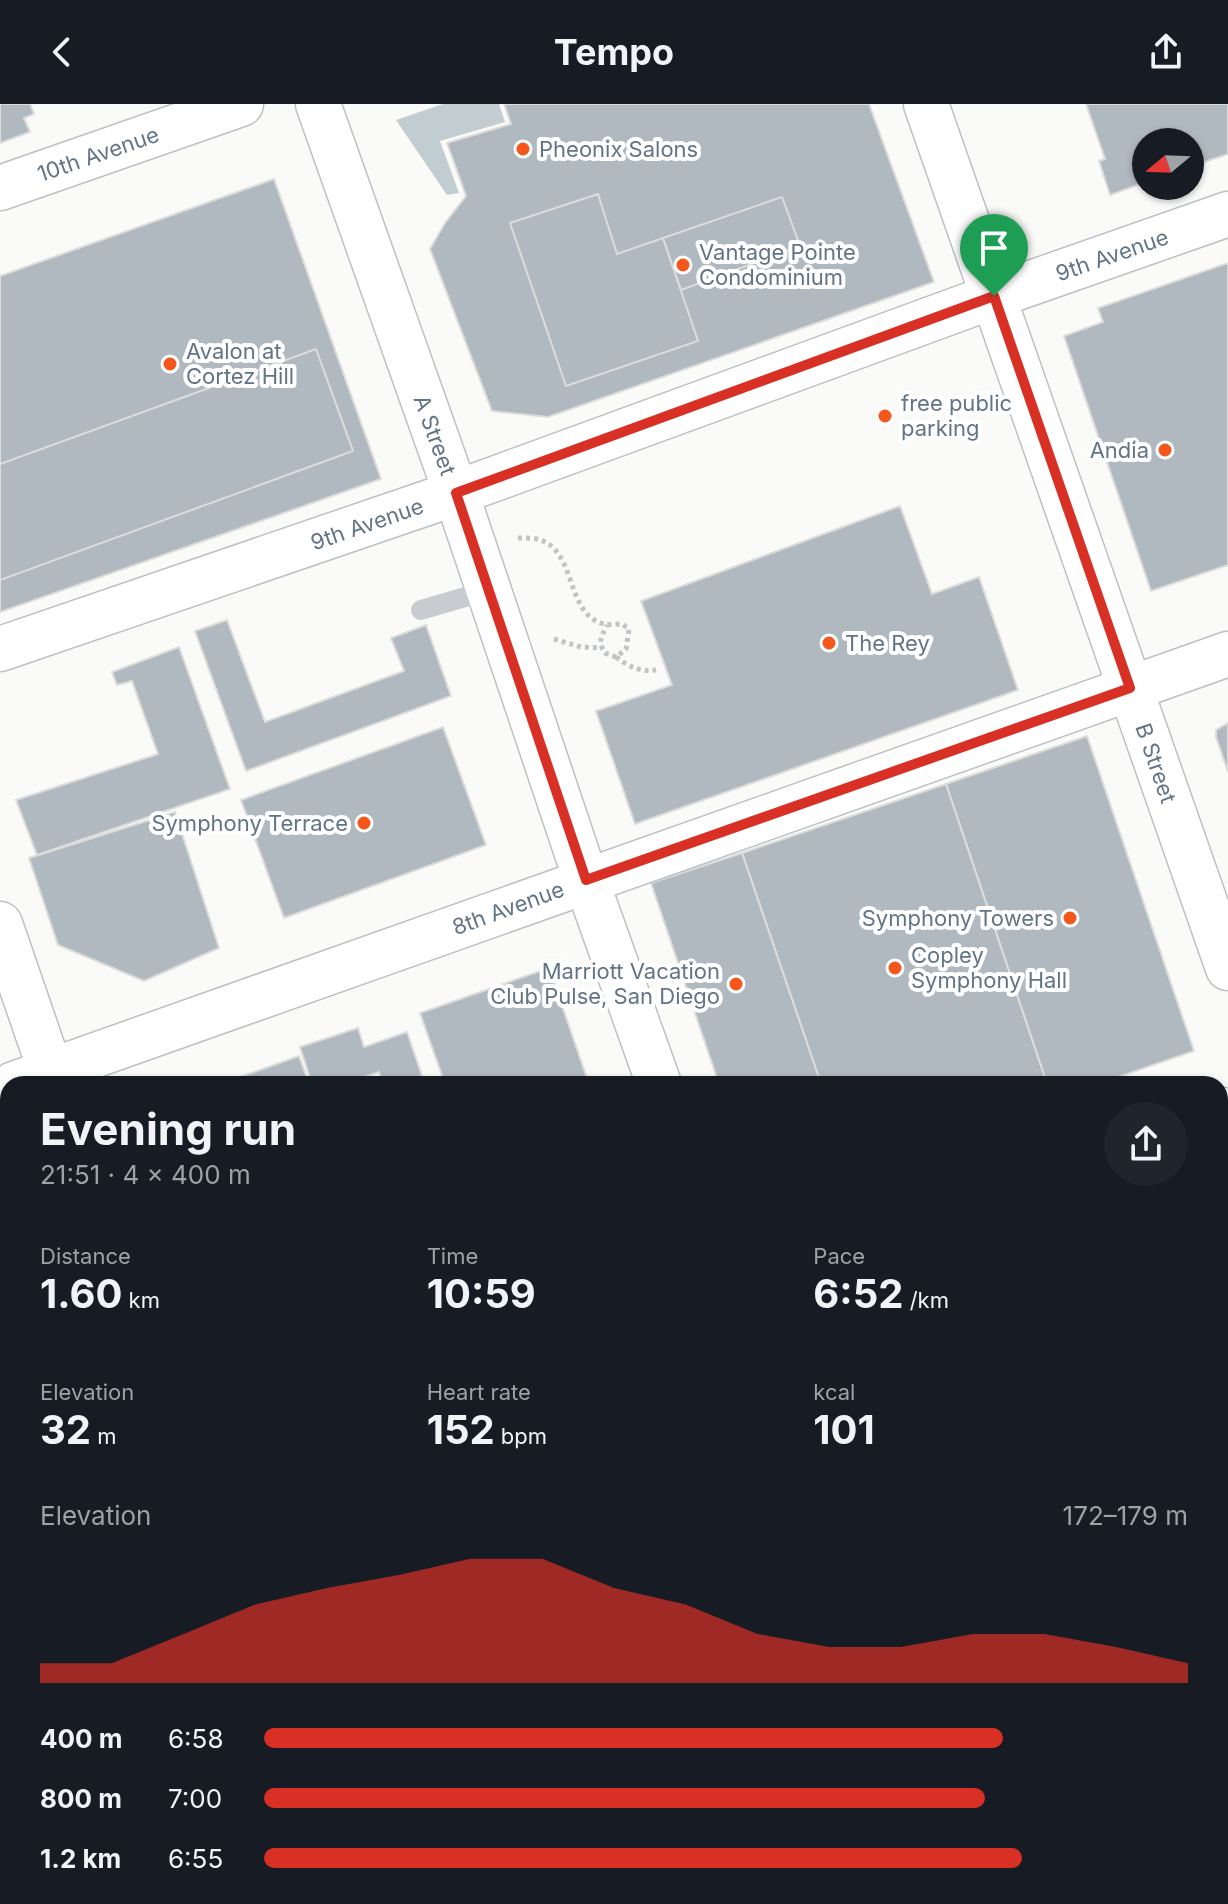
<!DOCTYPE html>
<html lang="en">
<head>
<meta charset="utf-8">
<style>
	:root { --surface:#171b24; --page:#20242c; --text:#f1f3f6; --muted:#9ea1a6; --accent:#d93025 }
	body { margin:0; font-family:Inter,sans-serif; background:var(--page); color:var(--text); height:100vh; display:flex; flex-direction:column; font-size:30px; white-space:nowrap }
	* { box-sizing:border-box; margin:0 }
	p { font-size:26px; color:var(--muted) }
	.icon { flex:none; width:44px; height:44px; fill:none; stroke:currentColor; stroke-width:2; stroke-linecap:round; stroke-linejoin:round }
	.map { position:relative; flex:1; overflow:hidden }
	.side { position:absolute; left:0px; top:972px; width:1228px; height:828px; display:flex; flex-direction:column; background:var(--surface); border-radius:24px 24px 0 0; box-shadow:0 2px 6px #0004 }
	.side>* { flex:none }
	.needle { width:52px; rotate:251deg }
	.buttons { position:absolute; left:1132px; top:24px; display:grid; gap:16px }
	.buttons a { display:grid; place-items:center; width:72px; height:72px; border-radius:50%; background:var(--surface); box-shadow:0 2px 6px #0004; font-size:40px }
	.pin { position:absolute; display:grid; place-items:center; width:68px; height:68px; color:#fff; margin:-82px -34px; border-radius:50% 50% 50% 0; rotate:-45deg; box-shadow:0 0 8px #0007 }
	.pin .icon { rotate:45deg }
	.round { display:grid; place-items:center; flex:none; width:84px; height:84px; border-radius:42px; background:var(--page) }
	.headline { display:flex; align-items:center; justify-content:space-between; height:136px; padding:0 40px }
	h1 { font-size:44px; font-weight:700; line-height:60px }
	.metrics { display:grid; grid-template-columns:repeat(3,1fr); gap:12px; height:136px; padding:8px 40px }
	.metrics div { display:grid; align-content:center }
	.metrics b { font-size:40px; font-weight:700 }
	.metrics small { font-size:22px; font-weight:400 }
	.metrics p { font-size:22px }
	.chart { height:224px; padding:16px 40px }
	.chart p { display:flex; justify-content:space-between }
	.chart svg { width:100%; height:144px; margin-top:8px; fill:var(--accent); opacity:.7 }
	ul { padding:0 40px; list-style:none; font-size:26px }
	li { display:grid; grid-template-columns:128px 96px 1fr; align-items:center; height:60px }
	li i { height:20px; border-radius:10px; background:var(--accent) }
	header { display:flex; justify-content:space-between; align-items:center; height:104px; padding:0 40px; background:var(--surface); font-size:36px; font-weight:700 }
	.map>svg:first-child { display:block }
	.water { fill:#c2cdd2 }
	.building { fill:#b0b9c0; stroke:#dcdcda; stroke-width:2 }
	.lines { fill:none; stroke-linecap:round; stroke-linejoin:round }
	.secondary-casing { stroke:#bcc1c6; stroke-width:47 }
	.primary-casing { stroke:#bdc1c5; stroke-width:47 }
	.path { stroke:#c1c4c6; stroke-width:5; stroke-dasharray:4 4; stroke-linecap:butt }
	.lane { stroke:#c8ccd0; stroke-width:20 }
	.secondary { stroke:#fff; stroke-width:44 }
	.primary { stroke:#fff; stroke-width:44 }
	.route-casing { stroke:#fff; stroke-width:16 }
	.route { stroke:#d93025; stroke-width:10 }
	.poi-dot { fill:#f5561c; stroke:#fff; stroke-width:3 }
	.labels { text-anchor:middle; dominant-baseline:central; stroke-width:8; stroke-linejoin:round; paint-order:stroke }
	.poi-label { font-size:22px; fill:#627586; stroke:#fff; text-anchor:start }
	.street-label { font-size:22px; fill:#627586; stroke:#fff }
</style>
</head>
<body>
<header><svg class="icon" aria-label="back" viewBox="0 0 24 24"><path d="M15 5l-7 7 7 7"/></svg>Tempo<svg class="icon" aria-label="share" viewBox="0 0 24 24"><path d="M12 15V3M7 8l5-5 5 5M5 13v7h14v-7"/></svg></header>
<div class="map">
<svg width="1228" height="1800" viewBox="0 0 1228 1800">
	<rect width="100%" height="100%" fill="#fafaf8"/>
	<!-- water -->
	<polygon class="water" points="443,0 499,0 505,18 440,37 459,89 447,91 396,16"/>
	<!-- building -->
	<g class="building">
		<polygon points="0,0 30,0 34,10 24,14 30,28 0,39"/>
		<polygon points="504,0 869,0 934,178 548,313 492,307 430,145 445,119 466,92 447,39 511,20"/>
		<polygon points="1086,0 1228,0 1228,50 1190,63 1190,38 1146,38 1146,78 1110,91 1099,57 1105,55"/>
		<polygon points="274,75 381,375 0,508 0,172"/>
		<polygon points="598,90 617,150 663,134 698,237 566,282 510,119"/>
		<polygon points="782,93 800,142 681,186 663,134"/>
		<polygon points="1228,159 1228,461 1151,487 1064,232 1103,218 1098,204"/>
		<polygon points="316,245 353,347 0,476 0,360"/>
		<polygon points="900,402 932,490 979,473 1018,586 635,720 596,607 672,581 641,497"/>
		<polygon points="227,516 265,618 404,567 391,534 426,521 451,592 246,667 195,527"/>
		<polygon points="179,543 230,685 37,751 16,696 158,650 132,577 117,581 112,568"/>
		<polygon points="1228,619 1228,668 1216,633 1216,626"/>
		<polygon points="443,623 486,741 284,814 241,696"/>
		<polygon points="1087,632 1194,947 1098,980 1047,980 946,680"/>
		<polygon points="946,680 1047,980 821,980 742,749"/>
		<polygon points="175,708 219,844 144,877 58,841 29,754"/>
		<polygon points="742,749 821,980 719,980 651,779"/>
		<polygon points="549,864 589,980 445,980 420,909"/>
		<polygon points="358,924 364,943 407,928 422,972 399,980 383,980 379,968 358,975 359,980 312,980 300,943"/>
		<polygon points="299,952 309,980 221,980"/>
		<polygon points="8,1059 8,1279 0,1294 0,1062"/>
		<polygon points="1228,1088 1228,1290 1220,1292 1220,1091"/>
		<polygon points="8,1505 8,1606 0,1609 0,1508"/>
		<polygon points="1228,1519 1228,1731 1220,1708 1220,1522"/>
		<polygon points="0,1696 8,1718 8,1792 34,1792 37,1800 0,1800"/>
		<polygon points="1220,1710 1228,1733 1228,1800 1016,1800 1013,1792 1220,1792"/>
		<polygon points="438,1792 879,1792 857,1800 415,1800"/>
		<polygon points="879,1792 886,1792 889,1800 857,1800"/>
	</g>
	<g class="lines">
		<!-- secondary casing -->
		<g class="secondary-casing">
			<g id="secondary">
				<polyline points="318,0 456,389 586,776 659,980"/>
				<polyline points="926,0 1228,864"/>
				<polyline points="0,545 456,389 994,192 1228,110"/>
				<polyline points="0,820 55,980"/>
				<polyline points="14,980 1228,550"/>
				<polyline points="1220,1024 1223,1006"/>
				<polyline points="0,1433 8,1430"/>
				<polyline points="337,1792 339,1800"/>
				<polyline points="944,1792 947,1800"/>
			</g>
		</g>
		<!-- primary casing -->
		<g class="primary-casing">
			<g id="primary">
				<polyline points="0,84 241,0"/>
				<polyline points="1220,1415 1228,1412"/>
				<polyline points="1220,1464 1228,1461"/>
				<polyline points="263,1800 285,1792"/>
			</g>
		</g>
		<!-- path -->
		<g class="path">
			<path d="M 518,434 C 524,434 531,434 537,435 C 578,445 564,510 604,520 C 609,521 616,520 622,520 L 629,525 L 626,545 L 616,553 L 605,549 C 597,537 602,532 607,521"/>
			<polyline points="554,535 581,543 602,544"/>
			<path d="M 616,553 C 629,563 640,568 656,566"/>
			<polyline points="1220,1362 1228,1372"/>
		</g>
		<!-- lane -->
		<g class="lane">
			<polyline points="421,506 489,486"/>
			<polyline points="0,1627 8,1614"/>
			<polyline points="0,1642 8,1655"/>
		</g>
		<!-- secondary -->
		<use href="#secondary" class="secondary"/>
		<!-- primary -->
		<use href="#primary" class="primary"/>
	</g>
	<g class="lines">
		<!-- route casing -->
		<g class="route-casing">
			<polygon id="route" points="994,192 1130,584 586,776 456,389"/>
		</g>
		<!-- route -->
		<use href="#route" class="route"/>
	</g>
	<!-- markers -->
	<g class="poi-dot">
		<circle cx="523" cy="45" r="8"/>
		<circle cx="683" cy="161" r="8"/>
		<circle cx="170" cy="260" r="8"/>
		<circle cx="885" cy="312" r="8"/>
		<circle cx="1165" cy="346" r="8"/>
		<circle cx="829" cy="539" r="8"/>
		<circle cx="364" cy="719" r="8"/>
		<circle cx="1070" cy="814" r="8"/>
		<circle cx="895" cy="864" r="8"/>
		<circle cx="736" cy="880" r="8"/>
	</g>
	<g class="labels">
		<!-- poi labels -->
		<g class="poi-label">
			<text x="539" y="45">Pheonix Salons</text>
			<text x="699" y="148">Vantage Pointe<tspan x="699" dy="25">Condominium</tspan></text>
			<text x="186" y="247">Avalon at<tspan x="186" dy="25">Cortez Hill</tspan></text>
			<text x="901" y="299">free public<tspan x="901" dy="25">parking</tspan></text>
			<text x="1149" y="346" text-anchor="end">Andia</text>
			<text x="845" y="539">The Rey</text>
			<text x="348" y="719" text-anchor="end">Symphony Terrace</text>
			<text x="1054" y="814" text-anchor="end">Symphony Towers</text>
			<text x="911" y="851">Copley<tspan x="911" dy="25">Symphony Hall</tspan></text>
			<text x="720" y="867" text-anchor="end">Marriott Vacation<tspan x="720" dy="25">Club Pulse, San Diego</tspan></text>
		</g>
		<!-- street labels -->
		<g class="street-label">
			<text transform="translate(98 50) rotate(-19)">10th Avenue</text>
			<text transform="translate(1112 151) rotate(-19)">9th Avenue</text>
			<text transform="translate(435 331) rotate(70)">A Street</text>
			<text transform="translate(367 420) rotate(-19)">9th Avenue</text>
			<text transform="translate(1156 659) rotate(71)">B Street</text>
			<text transform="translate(508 804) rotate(-20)">8th Avenue</text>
		</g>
	</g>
</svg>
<div class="buttons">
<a><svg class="needle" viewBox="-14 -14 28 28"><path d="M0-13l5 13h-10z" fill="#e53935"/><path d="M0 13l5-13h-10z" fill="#9ea1a6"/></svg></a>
</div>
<div class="pin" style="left:994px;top:192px;background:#1e9e55"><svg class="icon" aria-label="arrive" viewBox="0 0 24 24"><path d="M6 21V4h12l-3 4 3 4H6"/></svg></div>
<section class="side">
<div class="headline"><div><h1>Evening run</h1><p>21:51 · 4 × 400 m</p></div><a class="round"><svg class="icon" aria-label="share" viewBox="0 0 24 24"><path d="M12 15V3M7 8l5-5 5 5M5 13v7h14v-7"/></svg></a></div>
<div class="metrics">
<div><p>Distance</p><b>1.60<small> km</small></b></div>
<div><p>Time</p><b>10:59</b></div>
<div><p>Pace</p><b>6:52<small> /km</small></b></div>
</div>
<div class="metrics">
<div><p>Elevation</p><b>32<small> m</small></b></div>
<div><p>Heart rate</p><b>152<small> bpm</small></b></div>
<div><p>kcal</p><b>101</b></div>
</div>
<div class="chart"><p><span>Elevation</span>172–179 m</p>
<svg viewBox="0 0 160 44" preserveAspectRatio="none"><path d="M0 44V38L10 38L20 29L30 20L40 15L50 11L60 6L70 6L80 15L90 20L100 29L110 33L120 33L130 29L140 29L150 33L160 38V44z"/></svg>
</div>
<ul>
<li><b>400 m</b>6:58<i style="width:80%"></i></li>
<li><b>800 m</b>7:00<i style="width:78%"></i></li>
<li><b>1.2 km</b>6:55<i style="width:82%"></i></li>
</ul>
</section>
</div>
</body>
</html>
